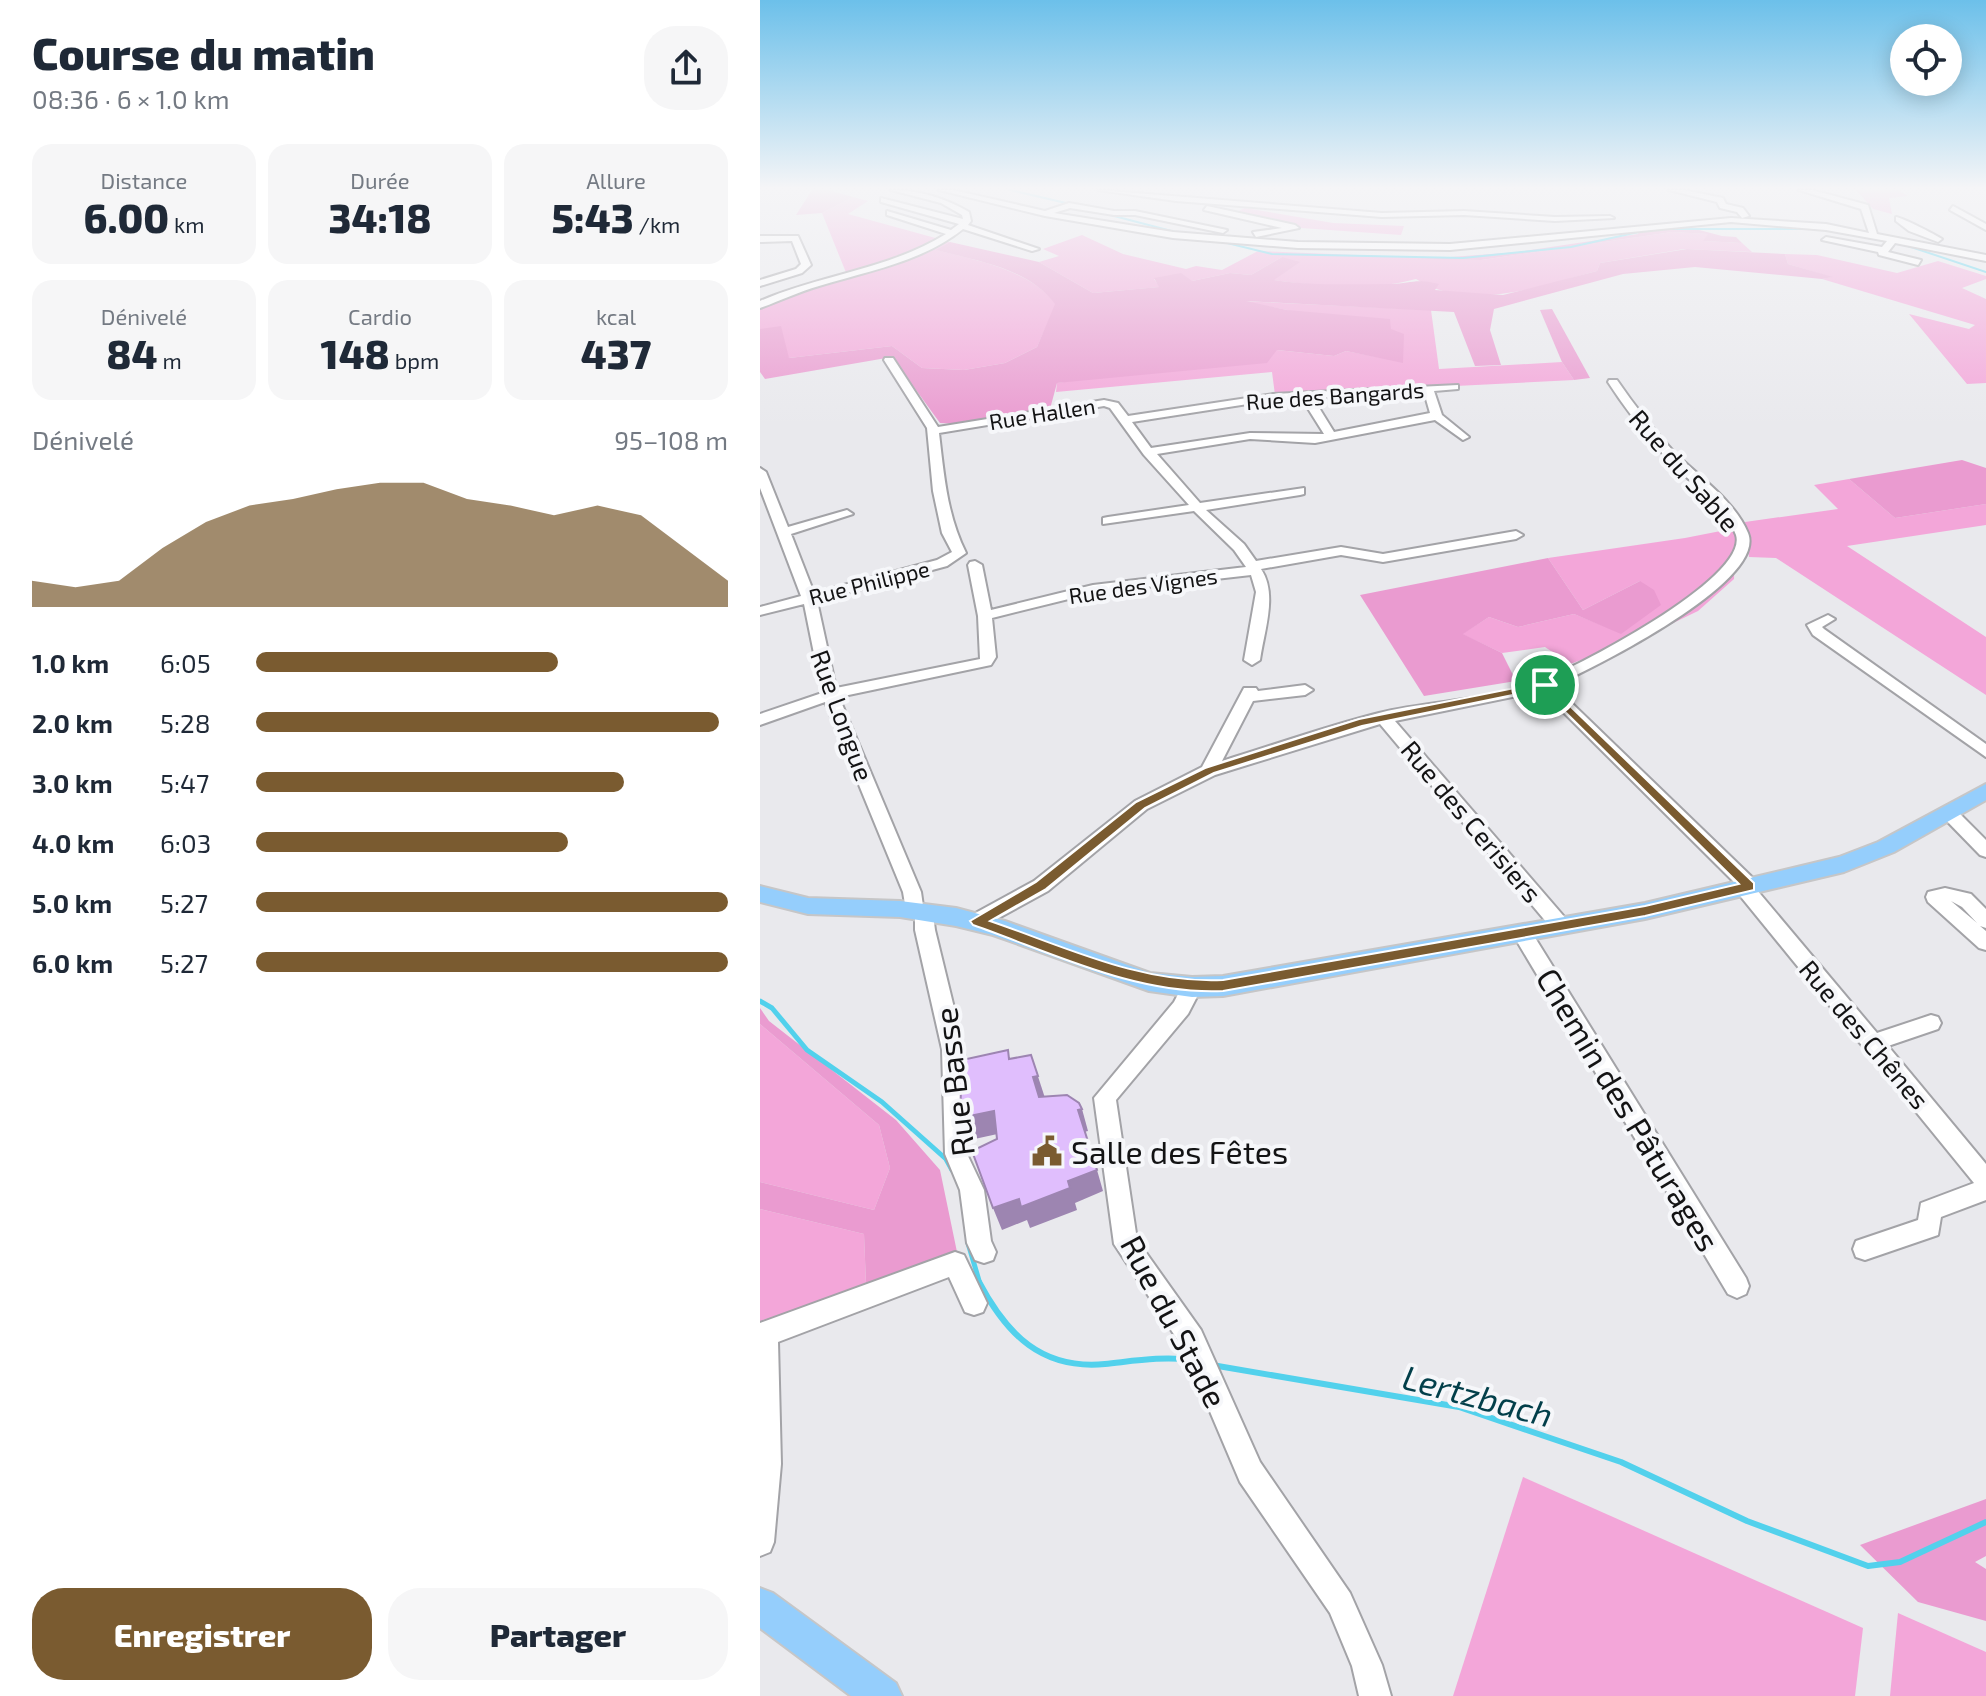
<!DOCTYPE html>
<html lang="fr">
<head>
<meta charset="utf-8">
<style>
	:root { --surface:#fff; --page:#f6f6f7; --text:#1f2937; --muted:#747a83; --accent:#7a5b30 }
	body { margin:0; font-family:"Exo 2",sans-serif; background:var(--page); color:var(--text); height:100vh; display:flex; flex-direction:column; font-size:30px; white-space:nowrap }
	* { box-sizing:border-box; margin:0 }
	p { font-size:26px; color:var(--muted) }
	.icon { flex:none; width:44px; height:44px; fill:none; stroke:currentColor; stroke-width:2; stroke-linecap:round; stroke-linejoin:round }
	.map { position:relative; flex:1; overflow:hidden }
	.panel { display:flex; flex-direction:column; background:var(--surface); width:760px }
	.panel>* { flex:none }
	.tools { position:absolute; left:1130px; top:24px; display:grid; gap:16px }
	.tools a { display:grid; place-items:center; width:72px; height:72px; border-radius:50%; background:var(--surface); box-shadow:0 4px 20px #0003; font-size:40px }
	.pin { position:absolute; display:grid; place-items:center; width:68px; height:68px; color:#fff; margin:-34px; border:4px solid #fff; border-radius:50%; box-shadow:0 2px 8px #0007 }
	.round { display:grid; place-items:center; flex:none; width:84px; height:84px; border-radius:32px; background:var(--page) }
	.overview { display:flex; align-items:center; justify-content:space-between; height:136px; padding:0 32px }
	h1 { font-size:44px; font-weight:800; line-height:60px }
	.metrics { display:grid; grid-template-columns:repeat(3,1fr); gap:12px; height:136px; padding:8px 32px }
	.metrics div { display:grid; align-content:center; border-radius:20px; background:var(--page); text-align:center }
	.metrics b { font-size:40px; font-weight:800 }
	.metrics small { font-size:22px; font-weight:400 }
	.metrics p { font-size:22px }
	.chart { height:224px; padding:16px 32px }
	.chart p { display:flex; justify-content:space-between }
	.chart svg { width:100%; height:144px; margin-top:8px; fill:var(--accent); opacity:.7 }
	.button { display:flex; gap:16px; margin-top:auto; padding:16px 32px }
	.button a { flex:1; height:92px; border-radius:32px; background:var(--accent); color:#fff; font-size:32px; font-weight:800; line-height:92px; text-align:center }
	.button a+a { background:var(--page); color:var(--text) }
	ul { padding:0 32px; list-style:none; font-size:26px }
	li { display:grid; grid-template-columns:128px 96px 1fr; align-items:center; height:60px }
	li i { height:20px; border-radius:10px; background:var(--accent) }
	main { display:flex; flex:1; min-height:0 }
	.map>svg:first-child { display:block }
	.green { fill:#f3a6d9 }
	.forest { fill:#ea9bd0 }
	.lines { fill:none; stroke-linecap:round; stroke-linejoin:round }
	.stream-far2 { stroke:#52d1ec; stroke-width:2 }
	.stream-far1 { stroke:#52d1ec; stroke-width:5 }
	.stream { stroke:#52d1ec; stroke-width:6 }
	.minor-casing { stroke:#a3a3a7; stroke-width:4 }
	.major-casing { stroke:#c6c6c7; stroke-width:4 }
	.minor { fill:#fff; fill-rule:evenodd }
	.major { fill:#95cefc; fill-rule:evenodd }
	.shaded-wall { fill:#9d85b1 }
	.building { fill:#e0befd; stroke:#9d85b1; stroke-width:2 }
	.route { fill:#7a5b30; stroke:#fff; stroke-width:2; fill-rule:evenodd }
	.labels { text-anchor:middle; dominant-baseline:central; stroke-width:8; stroke-linejoin:round; paint-order:stroke }
	.far-street-label { font-size:22px; fill:#131314; stroke:#f6f7fa }
	.street-label { font-size:26px; fill:#131314; stroke:#f6f7fa }
	.near-street-label { font-size:32px; fill:#131314; stroke:#f6f7fa }
	.near-poi-label { font-size:32px; fill:#131314; stroke:#f6f7fa; text-anchor:start }
	.near-water-label { font-size:34px; font-style:italic; fill:#023f4a; stroke:#f6f7fa }
</style>
</head>
<body>
<main>
<section class="panel">
<div class="overview"><div><h1>Course du matin</h1><p>08:36 · 6 × 1.0 km</p></div><a class="round"><svg class="icon" aria-label="share" viewBox="0 0 24 24"><path d="M12 15V3M7 8l5-5 5 5M5 13v7h14v-7"/></svg></a></div>
<div class="metrics">
<div><p>Distance</p><b>6.00<small> km</small></b></div>
<div><p>Durée</p><b>34:18</b></div>
<div><p>Allure</p><b>5:43<small> /km</small></b></div>
</div>
<div class="metrics">
<div><p>Dénivelé</p><b>84<small> m</small></b></div>
<div><p>Cardio</p><b>148<small> bpm</small></b></div>
<div><p>kcal</p><b>437</b></div>
</div>
<div class="chart"><p><span>Dénivelé</span>95–108 m</p>
<svg viewBox="0 0 160 44" preserveAspectRatio="none"><path d="M0 44V36L10 38L20 36L30 26L40 18L50 13L60 11L70 8L80 6L90 6L100 11L110 13L120 16L130 13L140 16L150 26L160 36V44z"/></svg>
</div>
<ul>
<li><b>1.0 km</b>6:05<i style="width:64%"></i></li>
<li><b>2.0 km</b>5:28<i style="width:98%"></i></li>
<li><b>3.0 km</b>5:47<i style="width:78%"></i></li>
<li><b>4.0 km</b>6:03<i style="width:66%"></i></li>
<li><b>5.0 km</b>5:27<i style="width:100%"></i></li>
<li><b>6.0 km</b>5:27<i style="width:100%"></i></li>
</ul>
<div class="button"><a>Enregistrer</a><a>Partager</a></div>
</section>
<div class="map">
<svg width="1226" height="1696" viewBox="0 0 1226 1696">
	<rect width="100%" height="100%" fill="#e9e9ed"/>
	<!-- green -->
	<g class="green">
		<polygon points="1096,190 1138,190 1148,196 1129,198 1132,214 1113,209"/>
		<path d="M 93,197 L 108,201 L 88,214 L 190,242 L 177,250 C 218,261 268,269 296,304 L 277,347 L 245,363 L 204,370 L 162,368 L 132,346 L 29,358 L 0,329 L 0,309 L 35,292 L 87,275 L 62,213 Z"/>
		<polygon points="485,208 573,223 644,226 641,235 541,228 472,214"/>
		<path d="M 912,232 L 949,234 L 944,241 L 982,243 L 992,252 L 924,249 L 840,263 L 837,271 C 780,286 710,313 656,279 C 612,291 558,286 513,280 L 522,257 L 491,275 L 470,273 L 432,281 L 394,279 L 400,287 L 333,293 L 279,262 L 299,256 L 283,249 L 322,235 L 363,254 L 426,269 L 436,266 L 462,270 L 498,251 L 721,260 Z"/>
		<polygon points="1025,254 1057,255 1137,273 1178,261 1226,276 1226,279 1202,288 1226,299 1226,383 1207,384 1149,314 1209,329 1215,325 1062,279 1071,277 1028,264"/>
		<polygon points="480,301 671,310 679,369 802,362 814,380 515,395 512,372 296,392 297,383 517,350 574,356 586,351 643,362 527,310"/>
		<polygon points="1089,479 1135,518 1226,504 1226,525 1087,546 1226,637 1226,695 1016,558 989,557 985,522 1078,509 1054,485"/>
		<polygon points="976,528 974,579 938,611 882,638 810,664 785,647 742,653 702,634 729,617 758,627 814,614 861,633 880,581 823,610 788,558 925,538"/>
		<polygon points="0,1024 119,1125 130,1168 114,1210 0,1182"/>
		<polygon points="0,1209 104,1234 106,1285 0,1321"/>
		<polygon points="763,1477 1103,1628 1095,1696 693,1696"/>
		<polygon points="1138,1613 1226,1652 1226,1696 1130,1696"/>
	</g>
	<!-- forest -->
	<g class="forest">
		<polygon points="52,190 68,190 93,197 62,213 36,215"/>
		<polygon points="924,226 962,236 976,237 982,243 943,241 948,234 912,232 721,260 664,259 758,252 878,234 880,229"/>
		<path d="M 190,242 L 279,262 L 333,293 L 399,287 L 394,278 L 421,273 L 432,281 L 470,273 L 491,275 L 522,257 L 540,262 L 514,280 C 553,286 591,284 629,284 C 653,284 653,278 679,284 L 675,290 L 743,295 L 837,271 L 840,263 L 927,249 L 1025,254 L 1028,264 L 1073,277 L 1062,279 L 935,267 L 863,274 L 734,309 L 730,330 L 741,365 L 715,366 L 694,312 L 486,301 L 527,310 L 630,319 L 631,329 L 644,334 L 643,363 L 586,351 L 574,356 L 517,350 L 507,363 L 297,383 L 290,409 L 197,424 L 180,423 L 132,357 L 5,379 L 0,372 L 0,329 L 21,326 L 29,358 L 132,346 L 162,368 L 204,370 L 245,363 L 277,347 L 295,304 C 268,268 217,261 176,250 Z"/>
		<polygon points="792,309 830,378 814,380 802,362 780,310"/>
		<polygon points="1202,460 1226,468 1226,504 1135,518 1089,479"/>
		<polygon points="788,558 823,610 880,581 894,590 901,605 861,634 814,614 758,627 729,617 703,634 742,653 756,681 664,696 600,595"/>
		<polygon points="0,1008 9,1021 136,1120 180,1170 197,1252 172,1265 0,1332 0,1321 106,1284 104,1234 0,1209 0,1182 114,1210 130,1168 119,1125 0,1024"/>
		<polygon points="1226,1499 1226,1556 1215,1562 1226,1569 1226,1621 1158,1602 1100,1545"/>
	</g>
	<g class="lines">
		<!-- stream-far2 -->
		<g class="stream-far2">
			<polyline points="250,190 306,203 303,206"/>
			<polyline points="339,212 419,233"/>
			<polyline points="459,241 512,254 703,258 811,247 892,229 1061,229"/>
			<polyline points="1139,243 1226,272"/>
		</g>
		<!-- stream-far1 -->
		<g class="stream-far1">
			<polyline points="0,1001 12,1008 47,1050 122,1102 186,1159 192,1170"/>
			<polyline points="208,1243 220,1284"/>
		</g>
		<!-- stream -->
		<g class="stream">
			<path d="M 219,1282 C 247,1335 282,1370 345,1364 C 374,1361 402,1356 432,1360"/>
			<polyline points="452,1365 699,1407 861,1462 987,1521 1108,1566 1140,1562 1226,1522"/>
		</g>
		<!-- minor casing -->
		<g class="minor-casing">
			<g id="minor">
				<path d="M 131,190 C 159,190 185,198 209,212 L 211,221 L 208,225 L 279,249 L 272,251 L 203,229 C 162,262 108,271 59,286 C 38,292 20,301 0,308 L 0,301 C 60,275 130,269 186,234 L 127,215 L 127,211 L 191,230 L 199,224 L 121,202 L 121,198 L 203,219 L 202,215 L 181,203 Z"/>
				<polygon points="179,190 193,190 285,211 309,203 354,211 375,211 467,230 463,233 375,215 354,215 310,208 294,213 413,232 538,242 690,244 971,218 1066,224 1109,233 1101,209 1039,190 1052,190 1108,205 1117,234 1226,255 1226,261 1135,243 1128,252 1161,260 1158,265 1119,255 1118,252 1062,240 1066,237 1122,247 1127,241 1066,230 971,222 690,250 538,248 413,238 285,216"/>
				<polygon points="338,190 622,213 704,211 795,217 850,216 854,218 795,221 704,215 622,217 416,201"/>
				<polygon points="909,190 924,190 963,198 966,204 983,208 989,216 982,218 977,212 960,208 957,202"/>
				<polygon points="447,206 535,225 539,228 496,237 493,232 522,228 444,210"/>
				<polygon points="1193,206 1226,224 1226,230 1190,210"/>
				<path d="M 1136,217 C 1143,218 1174,234 1182,239 L 1178,242 L 1149,231 L 1136,221 Z"/>
				<polygon points="0,236 38,236 51,265 42,273 0,286 0,280 36,269 41,264 32,241 0,242"/>
				<path d="M 125,358 L 133,358 L 178,427 L 344,400 L 358,403 L 368,416 L 513,394 L 698,385 L 698,389 L 674,391 L 682,415 L 709,437 L 703,440 L 675,420 L 555,443 L 490,439 L 397,454 L 440,503 L 544,488 L 544,494 L 540,495 L 446,510 L 484,544 L 496,561 L 581,547 L 623,554 L 756,531 L 763,535 L 756,539 L 623,562 L 581,555 L 501,569 C 518,594 504,631 500,660 L 492,665 L 484,660 L 496,592 L 491,575 L 333,593 L 232,618 L 236,657 L 231,665 L 79,697 L 161,892 L 163,906 L 172,907 L 175,930 L 204,1049 L 207,1154 L 224,1190 L 231,1241 L 236,1252 L 233,1260 L 224,1263 L 215,1260 L 207,1243 L 200,1190 L 185,1154 L 182,1049 L 155,930 L 155,918 L 147,916 L 143,892 L 65,702 L 0,725 L 0,714 L 62,693 L 44,604 L 0,615 L 0,607 L 41,596 L 0,488 L 0,468 L 6,472 L 28,527 L 87,510 L 93,514 L 31,534 L 54,593 L 177,560 L 192,552 L 182,533 L 173,491 L 167,428 L 124,360 ZM 664,392 L 670,413 L 574,432 L 553,398 ZM 542,399 L 564,434 L 490,433 L 391,448 L 372,422 L 513,400 ZM 344,406 L 350,408 L 384,455 L 429,505 L 348,517 L 343,518 L 343,524 L 434,511 L 474,550 L 486,567 L 333,585 L 231,610 L 222,565 L 215,561 L 210,562 L 208,565 L 218,616 L 220,659 L 76,688 L 57,601 L 187,566 L 206,553 C 187,515 184,475 179,433 Z"/>
				<path d="M 849,380 L 857,380 C 874,405 893,429 914,452 C 938,476 975,501 988,533 C 1008,582 831,669 794,686 L 996,881 L 996,889 L 1117,1033 L 1171,1015 L 1178,1017 L 1181,1023 L 1178,1029 L 1128,1046 L 1226,1164 L 1226,1200 L 1181,1217 L 1178,1235 L 1105,1260 L 1096,1257 L 1093,1249 L 1096,1241 L 1158,1220 L 1161,1203 L 1214,1183 L 977,892 L 976,884 L 782,691 L 635,721 L 807,920 L 810,925 L 807,930 L 793,930 L 620,724 L 455,775 L 387,809 L 288,891 L 224,926 L 210,926 L 207,921 L 210,916 L 274,881 L 375,801 L 442,767 L 484,688 L 496,688 L 498,691 L 545,685 L 553,690 L 545,695 L 493,701 L 462,761 C 514,745 567,726 619,713 C 667,701 720,701 768,686 C 805,674 990,579 976,535 C 968,511 921,474 903,454 C 883,431 864,407 848,382 Z"/>
				<polygon points="1068,615 1075,619 1062,627 1064,629 1226,744 1226,757 1053,635 1047,625"/>
				<polygon points="1188,806 1194,808 1226,840 1226,857 1220,855 1182,816 1179,812"/>
				<path d="M 1185,888 L 1211,894 L 1226,909 L 1226,928 L 1220,926 L 1226,931 L 1226,950 L 1219,948 L 1168,902 L 1166,897 L 1168,892 ZM 1191,901 L 1202,907 L 1217,923 Z"/>
				<polygon points="762,926 769,928 986,1278 989,1286 986,1294 977,1298 968,1294 755,938 752,933 755,928"/>
				<polygon points="432,979 439,981 442,987 428,1014 356,1100 377,1240 441,1330 500,1462 590,1593 622,1665 631,1696 599,1696 592,1666 570,1613 480,1482 423,1348 354,1244 334,1098 414,1002 425,981"/>
				<polygon points="195,1252 204,1255 227,1303 223,1312 214,1315 205,1312 189,1277 18,1342 21,1464 14,1542 10,1552 0,1556 0,1323"/>
			</g>
		</g>
		<!-- major casing -->
		<g class="major-casing">
			<g id="major">
				<polygon points="1226,784 1226,800 1134,852 1084,872 885,919 463,996 432,997 389,991 233,935 196,926 140,917 48,914 0,902 0,886 48,898 140,901 196,908 245,921 390,973 432,977 463,976 885,903 1079,857 1118,842"/>
				<polygon points="0,1588 13,1593 136,1683 142,1696 91,1696 0,1628"/>
			</g>
		</g>
		<!-- minor -->
		<use href="#minor" class="minor"/>
		<!-- major -->
		<use href="#major" class="major"/>
	</g>
	<!-- shaded-wall -->
	<g class="shaded-wall">
		<polygon points="271,1055 285,1098 286,1119 273,1077"/>
		<polygon points="322,1109 328,1131 324,1132 318,1110"/>
		<polygon points="234,1111 242,1133 210,1140 200,1118"/>
		<polygon points="337,1170 343,1191 315,1203 317,1210 270,1228 267,1220 242,1230 233,1208"/>
	</g>
	<!-- building -->
	<polygon class="building" points="248,1050 249,1059 271,1055 278,1076 273,1077 279,1097 307,1095 319,1103 322,1109 318,1110 337,1170 308,1181 310,1188 261,1207 259,1199 233,1208 212,1151 237,1139 234,1111 200,1118 202,1060"/>
	<!-- sky -->
	<linearGradient id="sky" x2="0" y2="1"><stop stop-color="#6cc0ea"/><stop offset="0.44" stop-color="#f5f5f7"/><stop offset="1" stop-color="#f5f5f7" stop-opacity="0"/></linearGradient>
	<rect width="1226" height="427" fill="url(#sky)"/>
	<!-- route -->
	<path class="route" d="M 785,682 L 994,883 L 994,890 L 885,916 L 463,991 C 376,995 293,953 213,925 L 210,921 L 276,882 L 376,802 L 445,768 L 599,719 ZM 782,689 L 979,884 L 885,906 L 463,980 C 381,984 306,947 230,921 L 286,889 L 385,808 L 454,773 L 602,726 Z"/>
	<!-- icons -->
	<defs>
		<g id="civic-bare" transform="scale(2.4)"><path d="M-.6-6.5H3V-4.5H.6V-3L4-1V1h2V6H-6V1h2V-1L-.6-3ZM-1.2 2.5V6h2.4V2.5Z" fill="#7a5b30" stroke="#f6f7fa" stroke-width="2.5" paint-order="stroke"/></g>
	</defs>
	<g fill-rule="evenodd">
		<use href="#civic-bare" x="287" y="1151"/>
	</g>
	<g class="labels">
		<!-- far-street labels -->
		<g class="far-street-label">
			<text transform="translate(575 395) rotate(-4)">Rue des Bangards</text>
			<text transform="translate(282 413) rotate(-9)">Rue Hallen</text>
			<text transform="translate(109 582) rotate(-14)">Rue Philippe</text>
			<text transform="translate(383 585) rotate(-8)">Rue des Vignes</text>
		</g>
		<!-- street labels -->
		<g class="street-label">
			<text transform="translate(925 470) rotate(49)">Rue du Sable</text>
			<text transform="translate(83 715) rotate(70)">Rue Longue</text>
			<text transform="translate(712 821) rotate(50)">Rue des Cerisiers</text>
			<text transform="translate(1105 1034) rotate(50)">Rue des Chênes</text>
		</g>
		<!-- near-street labels -->
		<g class="near-street-label">
			<text transform="translate(193 1082) rotate(-97)">Rue Basse</text>
			<text transform="translate(869 1109) rotate(59)">Chemin des Pâturages</text>
			<text transform="translate(415 1321) rotate(62)">Rue du Stade</text>
		</g>
		<!-- near-poi labels -->
		<g class="near-poi-label">
			<text x="311" y="1151">Salle des Fêtes</text>
		</g>
		<!-- near-water labels -->
		<g class="near-water-label">
			<text transform="translate(718 1395) rotate(15)">Lertzbach</text>
		</g>
	</g>
</svg>
<div class="tools">
<a><svg class="icon" aria-label="locate" viewBox="0 0 24 24"><circle cx="12" cy="12" r="6"/><path d="M12 2v4M12 18v4M2 12h4M18 12h4"/></svg></a>
</div>
<div class="pin" style="left:785px;top:685px;background:#1e9e55"><svg class="icon" aria-label="arrive" viewBox="0 0 24 24"><path d="M6 21V4h12l-3 4 3 4H6"/></svg></div>
</div>
</main>
</body>
</html>
